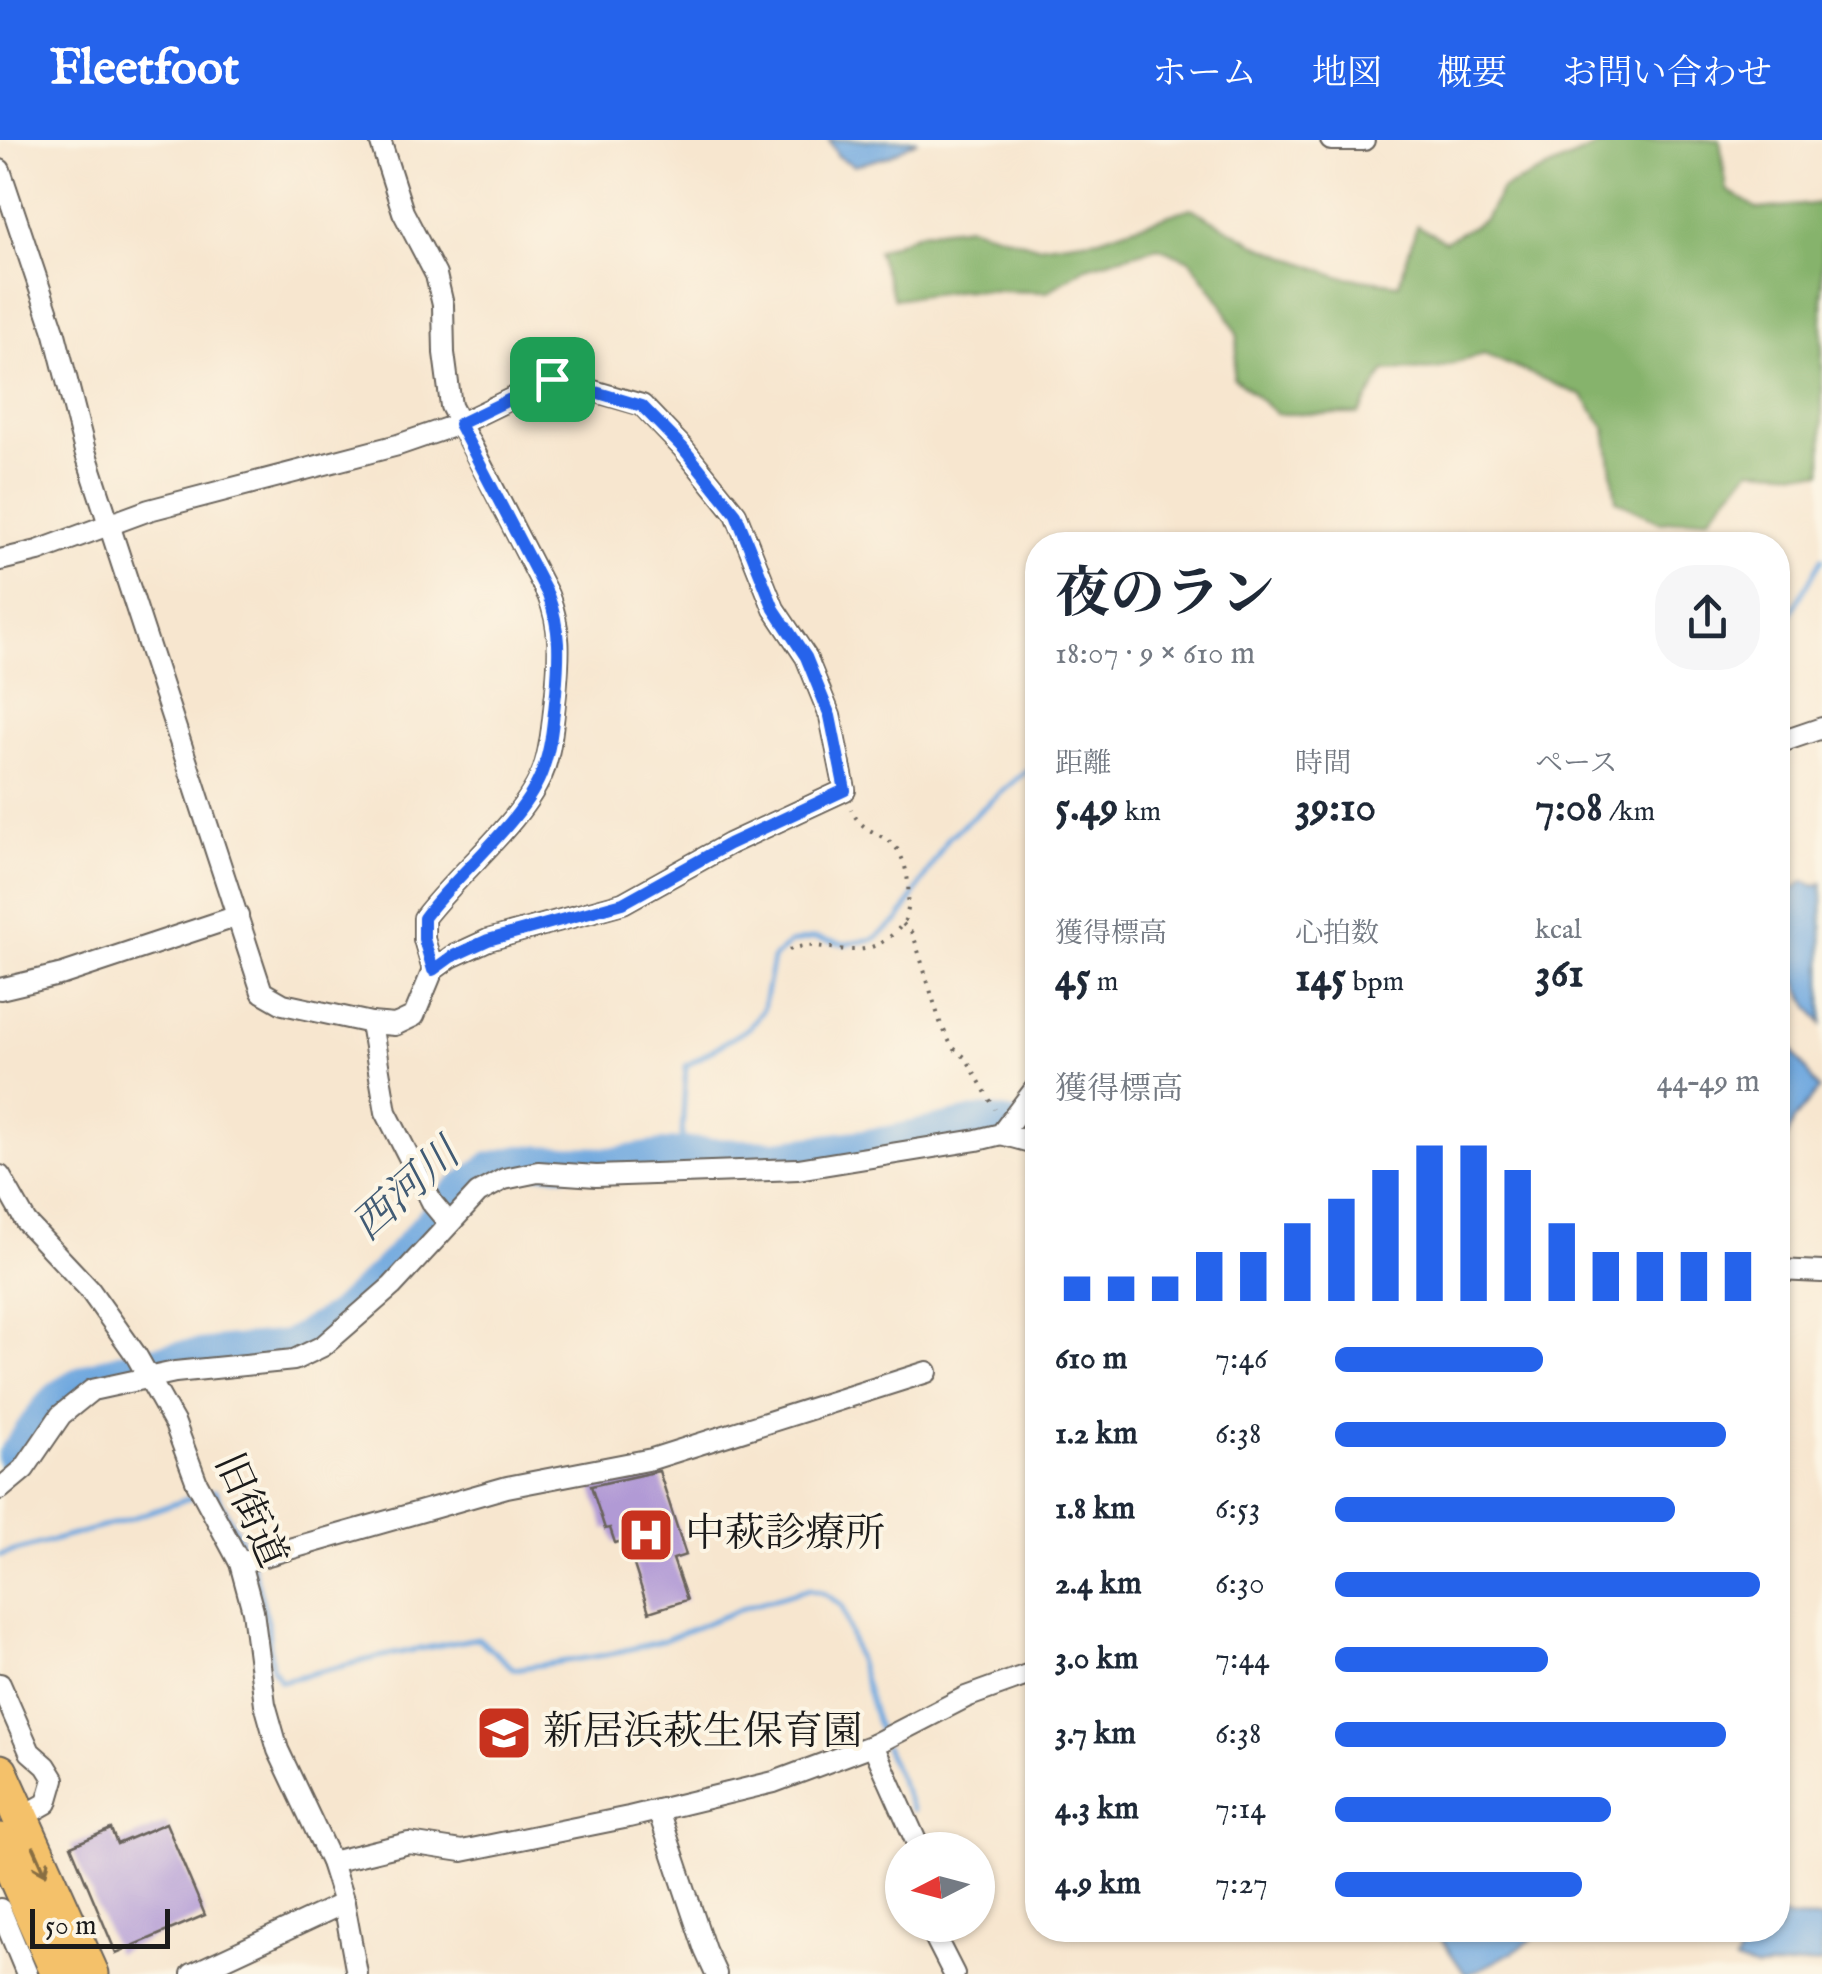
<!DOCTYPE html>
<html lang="ja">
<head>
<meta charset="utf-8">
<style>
	:root { --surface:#fff; --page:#f6f6f7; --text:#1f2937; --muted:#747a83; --accent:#2563eb }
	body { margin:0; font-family:"IM FELL English","Noto Serif JP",serif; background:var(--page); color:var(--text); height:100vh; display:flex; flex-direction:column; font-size:38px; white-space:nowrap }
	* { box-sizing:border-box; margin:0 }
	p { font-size:32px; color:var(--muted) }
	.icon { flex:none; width:55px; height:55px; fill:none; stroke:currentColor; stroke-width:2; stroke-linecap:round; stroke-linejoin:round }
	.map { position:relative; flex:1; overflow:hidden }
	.details { position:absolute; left:1025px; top:392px; width:765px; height:1410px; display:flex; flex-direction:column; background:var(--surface); border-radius:40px; box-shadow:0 2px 8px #0004 }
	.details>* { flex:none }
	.needle { width:65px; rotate:264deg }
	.buttons { position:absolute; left:885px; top:1692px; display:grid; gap:20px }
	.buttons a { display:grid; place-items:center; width:110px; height:110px; border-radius:50%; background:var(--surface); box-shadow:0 2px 8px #0004; font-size:50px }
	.scale { position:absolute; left:30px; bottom:25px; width:140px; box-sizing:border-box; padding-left:10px; border:5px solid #1c1c1c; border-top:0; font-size:28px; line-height:35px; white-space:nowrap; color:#1c1c1c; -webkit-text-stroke:8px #fcf5e5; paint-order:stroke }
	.pin { position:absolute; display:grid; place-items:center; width:85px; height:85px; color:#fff; margin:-42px; border-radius:20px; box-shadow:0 5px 15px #0006 }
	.round { display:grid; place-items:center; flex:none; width:105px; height:105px; border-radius:40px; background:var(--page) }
	.headline { display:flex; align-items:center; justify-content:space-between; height:170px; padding:0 30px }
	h1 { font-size:55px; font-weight:700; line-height:75px }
	.stats { display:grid; grid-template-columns:repeat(3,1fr); gap:15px; height:170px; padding:10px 30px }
	.stats div { display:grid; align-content:center }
	.stats b { font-size:42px; font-weight:700 }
	.stats small { font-size:28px; font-weight:400 }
	.stats p { font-size:28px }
	.chart { height:280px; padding:20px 30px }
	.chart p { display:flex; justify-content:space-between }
	.chart svg { width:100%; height:180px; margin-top:10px; stroke:var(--accent); stroke-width:6 }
	ul { padding:0 30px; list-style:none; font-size:32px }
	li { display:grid; grid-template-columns:160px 120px 1fr; align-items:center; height:75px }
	li i { height:25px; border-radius:12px; background:var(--accent) }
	header { display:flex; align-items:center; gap:60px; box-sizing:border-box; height:140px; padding:0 50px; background:var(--accent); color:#fff }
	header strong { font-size:48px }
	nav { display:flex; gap:55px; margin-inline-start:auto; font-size:35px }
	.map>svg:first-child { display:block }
	.forest { fill:#86b36c; stroke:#516844; stroke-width:2.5 }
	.water { fill:#6fa8df; stroke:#46627e; stroke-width:2.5 }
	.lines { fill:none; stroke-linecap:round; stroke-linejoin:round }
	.stream { stroke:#6fa8df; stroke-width:5 }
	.river { stroke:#6fa8df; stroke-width:32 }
	.building { fill:#b19ad5 }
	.street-casing { stroke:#69635b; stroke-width:24 }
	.highway-casing { stroke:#69635b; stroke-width:39 }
	.path { stroke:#69635b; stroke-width:4; stroke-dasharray:2.5 8; stroke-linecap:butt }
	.street { stroke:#fff; stroke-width:20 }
	.highway { stroke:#f4c16a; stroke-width:35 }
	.oneway { stroke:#886e43 }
	.route-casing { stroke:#fff; stroke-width:20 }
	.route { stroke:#2563eb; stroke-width:12 }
	.labels { text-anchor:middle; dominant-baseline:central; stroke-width:8; stroke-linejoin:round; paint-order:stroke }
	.street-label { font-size:40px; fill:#1c1c1c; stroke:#fcf5e5 }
	.poi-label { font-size:40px; fill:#1c1c1c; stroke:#fcf5e5; text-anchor:start }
	.water-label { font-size:42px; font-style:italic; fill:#415b74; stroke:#fcf5e5 }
</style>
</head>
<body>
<header>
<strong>Fleetfoot</strong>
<nav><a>ホーム</a><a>地図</a><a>概要</a><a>お問い合わせ</a></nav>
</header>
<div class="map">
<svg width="1822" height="1834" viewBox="0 0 1822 1834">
	<rect width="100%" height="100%" fill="#fcf5e5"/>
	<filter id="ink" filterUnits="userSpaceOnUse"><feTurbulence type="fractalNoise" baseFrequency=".01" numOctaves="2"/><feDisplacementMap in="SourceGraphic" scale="20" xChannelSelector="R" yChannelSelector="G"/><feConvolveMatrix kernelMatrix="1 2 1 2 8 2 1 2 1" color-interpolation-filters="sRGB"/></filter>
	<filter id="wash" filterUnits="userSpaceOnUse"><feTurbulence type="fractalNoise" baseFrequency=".0048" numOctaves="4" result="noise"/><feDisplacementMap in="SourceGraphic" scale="40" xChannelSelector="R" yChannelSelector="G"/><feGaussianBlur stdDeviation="2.25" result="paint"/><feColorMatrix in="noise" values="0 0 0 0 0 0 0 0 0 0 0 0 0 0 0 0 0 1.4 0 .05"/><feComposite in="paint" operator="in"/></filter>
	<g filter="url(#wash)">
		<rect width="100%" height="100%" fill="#f7e6cf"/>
		<!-- forest -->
		<polygon class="forest" points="1611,0 1720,0 1727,50 1758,69 1822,63 1822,333 1751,329 1709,377 1660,382 1616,360 1606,289 1583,256 1484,214 1437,229 1385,231 1359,274 1277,274 1233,237 1238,197 1222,164 1190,120 1158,107 1086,127 1047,152 962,150 894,159 877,111 921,92 969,86 1037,106 1099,98 1191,68 1262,107 1338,136 1399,144 1417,85 1445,101 1485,79 1502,49"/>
		<!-- water -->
		<g class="water">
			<polygon points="829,0 918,0 889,16 854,26 838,16"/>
			<path d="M 1805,741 L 1815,746 L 1822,743 L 1822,884 C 1793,844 1777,808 1778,759 Z"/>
			<polygon points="1778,888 1819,950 1794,980 1778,1019"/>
			<polygon points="1778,1774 1788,1778 1822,1779 1822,1823 1757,1829 1735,1822 1750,1790 1778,1790"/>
			<path d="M 1435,1790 L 1543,1790 C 1534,1801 1478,1833 1465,1834 Z"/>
		</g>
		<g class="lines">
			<!-- stream -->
			<g class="stream">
				<polyline points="1778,495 1822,419"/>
				<polyline points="681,1013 686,926 750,887 763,869 773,819 790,803 815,798 845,804 874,799 899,780 948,698 1038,621"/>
				<polyline points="207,1353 215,1351 248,1413"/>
				<polyline points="0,1415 120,1382 196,1356"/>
				<polyline points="252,1423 267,1479 272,1528 281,1541 383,1516 478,1498 514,1529 605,1515 662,1501 746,1467 808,1449 824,1453 842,1466 881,1597"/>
				<polyline points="885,1607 913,1670"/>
				<polyline points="951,1807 968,1834"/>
			</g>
			<!-- river -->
			<path class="river" d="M 13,1317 C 28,1297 42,1270 61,1255 C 106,1218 229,1212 288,1206 L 339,1176 L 388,1130 L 455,1054 L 490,1028 L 521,1021 L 615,1023 L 681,1013 L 777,1016 L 889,1002 L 985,981 L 1038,990"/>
		</g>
		<g id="blocks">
			<!-- building -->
			<g class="building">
				<polygon points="659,1331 686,1415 673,1419 687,1460 649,1472 626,1400 615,1403 610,1388 605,1389 591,1346"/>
				<polygon points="166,1683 205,1775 116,1813 71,1706 111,1689 117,1704"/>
			</g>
		</g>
	</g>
	<g filter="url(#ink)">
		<use href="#blocks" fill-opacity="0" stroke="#69635b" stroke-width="2.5"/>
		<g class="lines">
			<!-- street casing -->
			<g class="street-casing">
				<g id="street">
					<path d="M 380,0 L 403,72 L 436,135 L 443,165 L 444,213 L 451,266 L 548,455 C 562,489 559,518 556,553 C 553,578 552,604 544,629 C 526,679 458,733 424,778 L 424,799 L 433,830"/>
					<polyline points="1331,0 1364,0"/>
					<polyline points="0,30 55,194 85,311 262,852 283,864 371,883 386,972 433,1064 448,1082"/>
					<polyline points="0,420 38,411 149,370 398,305 459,284 552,239 642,265 683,308 736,374 774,469 806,517 830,576 845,650 729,704 623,763 488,800 451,817 433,830 414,876 395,885 371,883"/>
					<polyline points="1778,603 1822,588"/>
					<polyline points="0,849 63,834 238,776"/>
					<polyline points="1001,994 1038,1004"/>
					<polyline points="0,1036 26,1082 89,1149 136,1215 175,1284 197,1343 240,1423 253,1471 265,1564 278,1610 331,1722 344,1763 357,1834"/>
					<polyline points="1778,1130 1822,1132"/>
					<polyline points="0,1349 24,1329 61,1275 92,1250 175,1232 294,1220 323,1206 392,1146 478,1053 504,1039 538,1032 596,1036 798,1029 977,1000 1001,994 1038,945"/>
					<polyline points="240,1423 507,1347 652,1319 927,1232"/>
					<polyline points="0,1544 30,1612 46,1626 54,1639 47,1663 15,1681"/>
					<polyline points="873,1605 920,1710"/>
					<polyline points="658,1670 705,1810 716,1834"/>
					<polyline points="331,1722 409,1703 462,1711 629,1677 774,1642 873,1605 966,1557 1038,1531"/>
					<polyline points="0,1769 27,1834"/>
					<polyline points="929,1785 954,1834"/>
					<polyline points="192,1834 344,1763"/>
				</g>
			</g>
			<!-- highway casing -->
			<g class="highway-casing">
				<g id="highway">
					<polyline points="0,1632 91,1834"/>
					<polyline points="0,1701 59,1834"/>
				</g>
			</g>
			<!-- path -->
			<g class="path">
				<polyline points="903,784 913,794 940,882 952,907 966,918 995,969"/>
				<path d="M 789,810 C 824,795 854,828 893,794 C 902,786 907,780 908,768 C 909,749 909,732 900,714 C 889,691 864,698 851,669"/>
			</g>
			<!-- street -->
			<use href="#street" class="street"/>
			<!-- highway -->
			<use href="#highway" class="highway"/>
		</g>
		<!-- one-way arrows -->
		<defs><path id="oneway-shaft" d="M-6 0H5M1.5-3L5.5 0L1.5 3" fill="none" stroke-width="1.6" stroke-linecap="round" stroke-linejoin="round" transform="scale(2.5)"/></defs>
		<use class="oneway" href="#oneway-shaft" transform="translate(40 1721) rotate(66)"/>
	</g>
	<g class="lines" filter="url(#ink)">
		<!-- route casing -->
		<g class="route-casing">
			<path id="route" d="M 552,239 L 642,266 L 683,308 L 736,374 L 774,469 L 806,517 L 830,576 L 845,650 L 729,704 L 623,763 L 488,800 L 451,817 L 433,830 L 424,799 L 424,778 C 458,732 526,680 543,629 C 552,604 553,578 556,553 C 559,518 561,489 548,455 L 459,284 Z"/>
		</g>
		<!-- route -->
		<use href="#route" class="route"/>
	</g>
	<!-- icons -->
	<defs>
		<g id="hospital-square" transform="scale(2.875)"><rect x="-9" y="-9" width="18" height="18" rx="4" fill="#c8321e" stroke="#fcf5e5"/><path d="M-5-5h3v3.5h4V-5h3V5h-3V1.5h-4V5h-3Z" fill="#fff"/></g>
		<g id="school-square" transform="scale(2.875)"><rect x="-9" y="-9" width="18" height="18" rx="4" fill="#c8321e" stroke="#fcf5e5"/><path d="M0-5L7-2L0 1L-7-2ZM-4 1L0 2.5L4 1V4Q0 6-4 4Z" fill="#fff"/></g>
	</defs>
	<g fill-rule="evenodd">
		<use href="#hospital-square" x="646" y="1395"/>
		<use href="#school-square" x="504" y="1593"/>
	</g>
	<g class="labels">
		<!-- street labels -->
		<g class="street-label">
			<text transform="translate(249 1371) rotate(66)">旧街道</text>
		</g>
		<!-- poi labels -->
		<g class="poi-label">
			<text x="685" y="1395">中萩診療所</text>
			<text x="543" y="1593">新居浜萩生保育園</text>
		</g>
		<!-- water labels -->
		<g class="water-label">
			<text transform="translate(407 1051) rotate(-42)">西河川</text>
		</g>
	</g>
</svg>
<div class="buttons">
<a><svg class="needle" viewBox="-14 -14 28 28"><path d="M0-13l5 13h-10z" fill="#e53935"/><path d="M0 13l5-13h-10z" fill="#747a83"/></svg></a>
</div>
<div class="scale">50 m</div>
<div class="pin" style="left:552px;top:239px;background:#1e9e55"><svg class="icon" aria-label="arrive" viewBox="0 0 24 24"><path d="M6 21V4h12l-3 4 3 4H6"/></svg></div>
<section class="details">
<div class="headline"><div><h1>夜のラン</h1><p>18:07 · 9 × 610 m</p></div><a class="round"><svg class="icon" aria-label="share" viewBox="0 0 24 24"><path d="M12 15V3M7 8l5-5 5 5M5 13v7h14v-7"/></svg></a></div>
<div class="stats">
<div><p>距離</p><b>5.49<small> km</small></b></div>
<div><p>時間</p><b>39:10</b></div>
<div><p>ペース</p><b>7:08<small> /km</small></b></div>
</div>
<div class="stats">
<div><p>獲得標高</p><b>45<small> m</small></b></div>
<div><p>心拍数</p><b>145<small> bpm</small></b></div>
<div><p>kcal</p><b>361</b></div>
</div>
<div class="chart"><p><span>獲得標高</span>44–49 m</p>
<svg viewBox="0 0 160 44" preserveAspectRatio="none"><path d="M5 44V38M15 44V38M25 44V38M35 44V32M45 44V32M55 44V25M65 44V19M75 44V12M85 44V6M95 44V6M105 44V12M115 44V25M125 44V32M135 44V32M145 44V32M155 44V32"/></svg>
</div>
<ul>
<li><b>610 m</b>7:46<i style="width:49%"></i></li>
<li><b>1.2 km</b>6:38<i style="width:92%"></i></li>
<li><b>1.8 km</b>6:53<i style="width:80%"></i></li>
<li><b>2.4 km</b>6:30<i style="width:100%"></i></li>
<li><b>3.0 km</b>7:44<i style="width:50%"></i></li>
<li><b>3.7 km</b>6:38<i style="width:92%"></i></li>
<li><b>4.3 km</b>7:14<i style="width:65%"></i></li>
<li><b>4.9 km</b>7:27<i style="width:58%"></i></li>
</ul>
</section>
</div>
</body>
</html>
